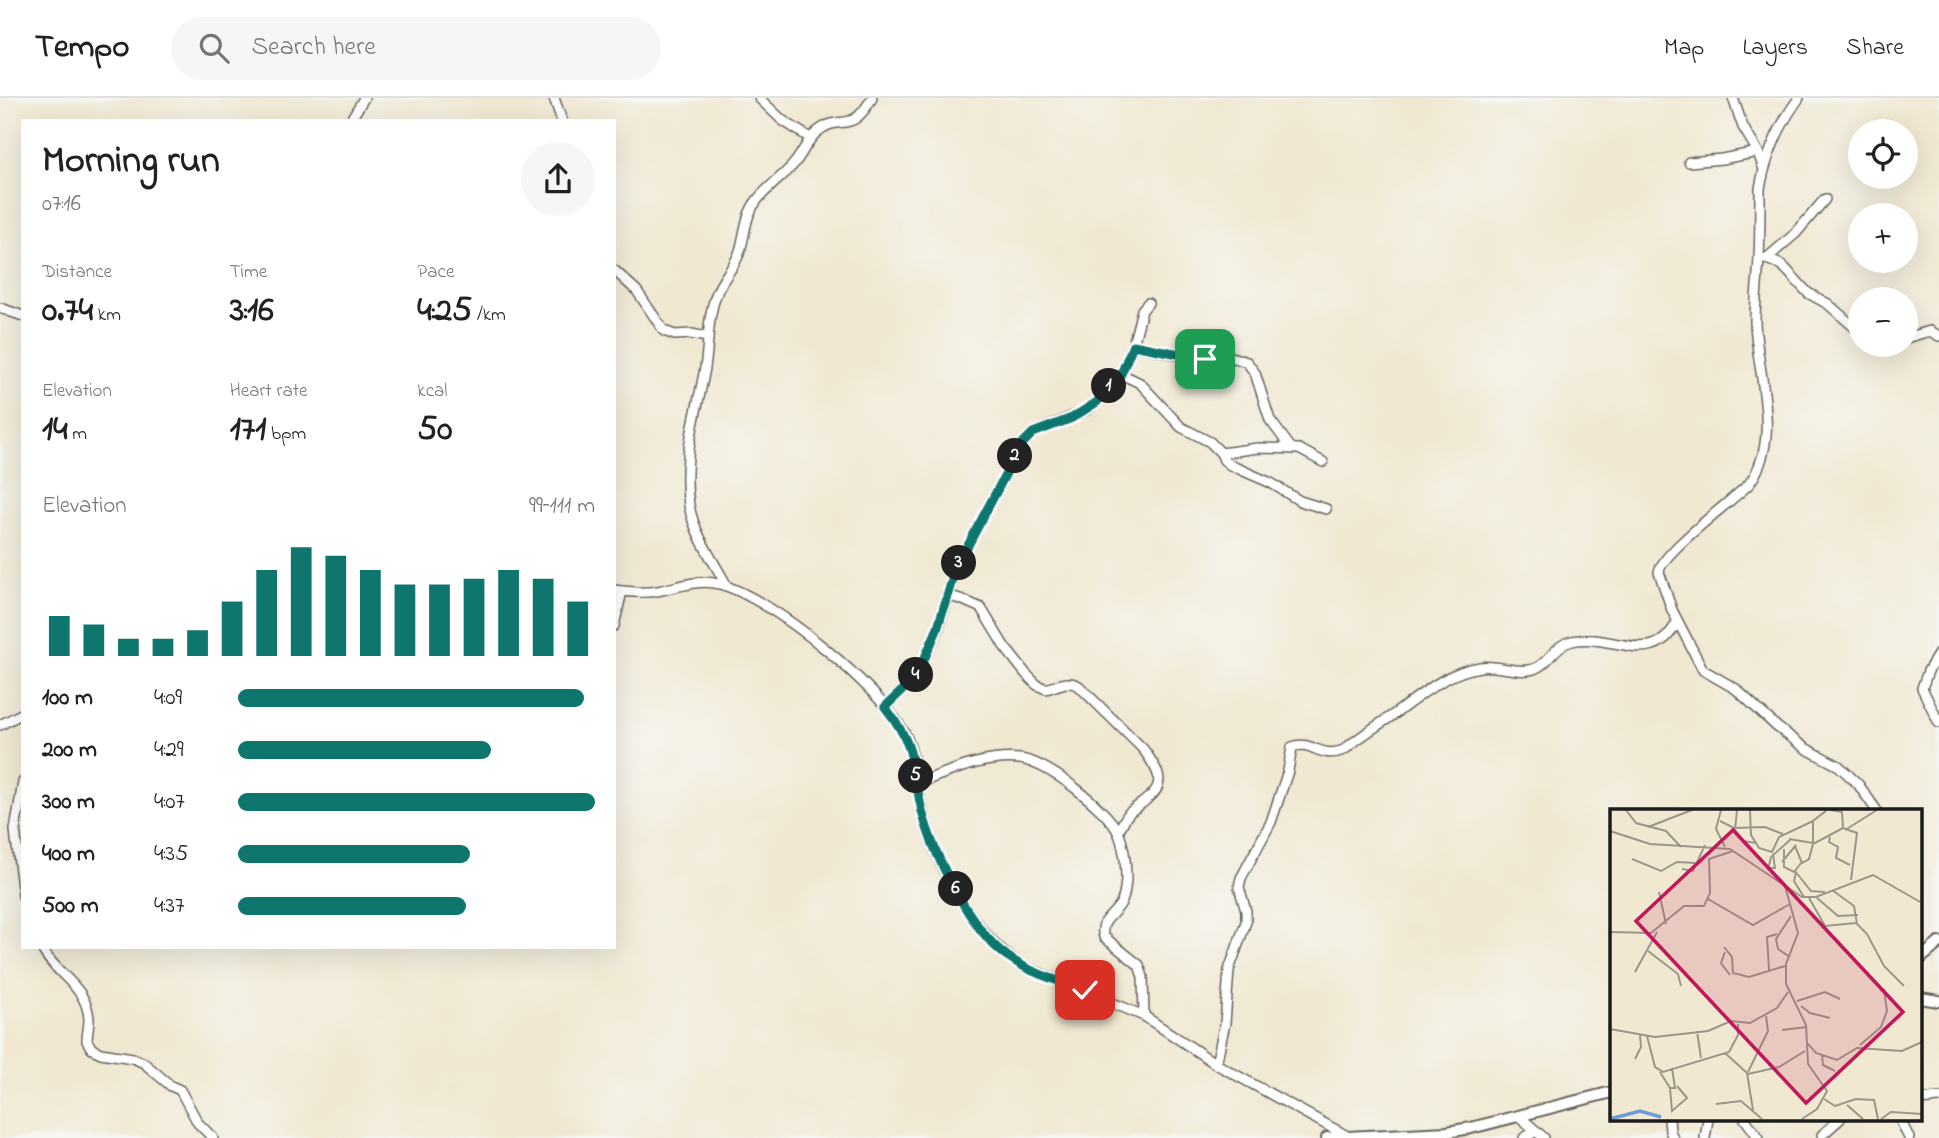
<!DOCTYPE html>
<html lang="en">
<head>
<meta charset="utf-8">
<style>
	:root { --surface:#fff; --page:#f6f6f6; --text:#202124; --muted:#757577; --line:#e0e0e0; --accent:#0f766e }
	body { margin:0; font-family:"Indie Flower",sans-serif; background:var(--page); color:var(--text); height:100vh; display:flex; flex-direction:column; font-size:26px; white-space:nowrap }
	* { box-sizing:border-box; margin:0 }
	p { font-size:23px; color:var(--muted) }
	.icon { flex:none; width:38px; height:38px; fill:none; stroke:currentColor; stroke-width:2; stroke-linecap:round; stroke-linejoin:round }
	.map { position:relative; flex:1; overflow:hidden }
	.sheet { position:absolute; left:21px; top:21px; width:595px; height:830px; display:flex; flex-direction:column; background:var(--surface); border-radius:0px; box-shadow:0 7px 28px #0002 }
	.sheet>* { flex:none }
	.controls { position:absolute; left:1848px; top:21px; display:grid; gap:14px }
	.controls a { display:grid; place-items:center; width:70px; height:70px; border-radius:50%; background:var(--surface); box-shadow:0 7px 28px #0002; font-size:35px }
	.pin { position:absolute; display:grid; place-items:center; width:60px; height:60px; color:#fff; margin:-30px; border-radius:14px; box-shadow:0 4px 10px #0006 }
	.km { position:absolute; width:35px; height:35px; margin:-18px; border-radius:50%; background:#222; color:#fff; font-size:19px; line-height:35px; text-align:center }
	.round { display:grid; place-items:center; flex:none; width:74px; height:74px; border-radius:37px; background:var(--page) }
	.headline { display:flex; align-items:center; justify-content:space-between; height:119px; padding:0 21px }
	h1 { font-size:38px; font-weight:700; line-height:52px }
	.figures { display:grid; grid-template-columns:repeat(3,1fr); gap:10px; height:119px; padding:7px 21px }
	.figures div { display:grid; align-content:center }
	.figures b { font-size:35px; font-weight:700 }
	.figures small { font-size:19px; font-weight:400 }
	.figures p { font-size:19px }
	.chart { height:196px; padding:14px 21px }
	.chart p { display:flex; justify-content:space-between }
	.chart svg { width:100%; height:126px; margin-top:7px; stroke:var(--accent); stroke-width:6 }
	ul { padding:0 21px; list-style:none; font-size:23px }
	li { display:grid; grid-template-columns:112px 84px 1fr; align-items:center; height:52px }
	li i { height:18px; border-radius:9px; background:var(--accent) }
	header { display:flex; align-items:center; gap:42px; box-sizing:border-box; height:98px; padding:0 35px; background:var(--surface); border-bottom:2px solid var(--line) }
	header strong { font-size:33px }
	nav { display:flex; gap:38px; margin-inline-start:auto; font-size:24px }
	.search { width:490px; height:63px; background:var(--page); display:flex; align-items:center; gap:18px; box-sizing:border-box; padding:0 24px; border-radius:38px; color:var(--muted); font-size:26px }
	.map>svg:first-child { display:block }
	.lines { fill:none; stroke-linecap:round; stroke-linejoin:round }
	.minor-casing { stroke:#66635b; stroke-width:12 }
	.tertiary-casing { stroke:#66635b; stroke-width:14 }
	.minor { stroke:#fff; stroke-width:9 }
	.tertiary { stroke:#fff; stroke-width:10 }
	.route-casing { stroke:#fff; stroke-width:14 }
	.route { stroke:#0f766e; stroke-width:9 }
	.inset-river { fill:none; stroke:#6d9cd6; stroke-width:3.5 }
	.inset-road { fill:none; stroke:#9b9689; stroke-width:2 }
	.view { fill:#c2185b; fill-opacity:0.15; stroke:#c2185b; stroke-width:3.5 }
	.inset-edge { fill:none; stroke:#1c1c1c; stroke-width:3.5 }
</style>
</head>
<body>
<header>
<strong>Tempo</strong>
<div class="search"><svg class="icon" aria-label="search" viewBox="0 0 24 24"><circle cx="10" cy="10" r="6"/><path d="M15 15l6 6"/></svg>Search here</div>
<nav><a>Map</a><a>Layers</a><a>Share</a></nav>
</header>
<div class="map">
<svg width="1939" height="1040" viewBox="0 0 1939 1040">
	<rect width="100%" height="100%" fill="#f6f6f2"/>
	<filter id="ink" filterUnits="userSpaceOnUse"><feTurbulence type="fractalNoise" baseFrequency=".0143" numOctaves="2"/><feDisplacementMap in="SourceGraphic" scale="14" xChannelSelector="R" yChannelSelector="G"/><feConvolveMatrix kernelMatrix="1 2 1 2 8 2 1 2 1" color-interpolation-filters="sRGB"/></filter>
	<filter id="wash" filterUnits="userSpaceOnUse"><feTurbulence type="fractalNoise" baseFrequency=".00686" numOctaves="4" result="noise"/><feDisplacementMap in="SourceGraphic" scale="28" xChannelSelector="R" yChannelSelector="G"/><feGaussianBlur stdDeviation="1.57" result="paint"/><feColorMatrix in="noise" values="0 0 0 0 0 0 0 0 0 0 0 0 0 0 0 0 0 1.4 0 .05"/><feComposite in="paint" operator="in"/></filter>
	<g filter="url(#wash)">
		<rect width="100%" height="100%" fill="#f0e8d1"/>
	</g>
	<g filter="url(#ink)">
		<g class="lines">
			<!-- minor casing -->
			<g class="minor-casing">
				<g id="minor">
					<polyline points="554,0 562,23"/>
					<polyline points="759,0 782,22 810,40"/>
					<polyline points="1733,0 1743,29 1758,54 1763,69"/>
					<path d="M 1799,0 C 1780,26 1766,58 1760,90 C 1760,113 1760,137 1759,160 C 1758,181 1755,203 1755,224 C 1757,277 1783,340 1749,386 C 1732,403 1661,455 1659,474 L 1672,512 L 1703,572 L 1736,591 L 1777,629 L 1805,650 L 1839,668 L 1858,686 L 1877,713"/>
					<polyline points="350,23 364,0"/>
					<polyline points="1689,64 1722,61 1758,54"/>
					<polyline points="1759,161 1766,161 1782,167 1808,195 1828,206 1860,234"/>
					<polyline points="1766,161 1796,135 1825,101"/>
					<polyline points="614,172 637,193 664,233 675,237 691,236 707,239"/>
					<polyline points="0,210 23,218"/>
					<polyline points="1906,240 1930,233 1939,238"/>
					<polyline points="1133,247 1192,260 1231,259 1247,264 1255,275 1270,322 1291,350"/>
					<polyline points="1121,276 1133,247 1142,212 1148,205"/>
					<polyline points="1221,355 1224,362 1230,367 1271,385 1300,403 1326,411"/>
					<path d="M 727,488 C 713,462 694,436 689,407 C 681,360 697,316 705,270 C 709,246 707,221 716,197 C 721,182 733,171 739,156 C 746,136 744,118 758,101 C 768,89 781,80 792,68 C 802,58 806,43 817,34 C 840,14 850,39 872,0"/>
					<path d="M 614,492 C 629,494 647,496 662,492 C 682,488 699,481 719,486 C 771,499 883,591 906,638 C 916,661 916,687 922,711 C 935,768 973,837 1023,868 L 1144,918 L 1216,966 L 1347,1038"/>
					<path d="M 947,497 L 963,502 L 981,510 L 1004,548 L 1026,576 L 1037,587 L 1046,591 C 1058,588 1068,581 1079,588 L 1143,651 C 1156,669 1169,685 1147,701 C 1142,706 1134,710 1129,715 C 1125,720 1121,728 1118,734"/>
					<polyline points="614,528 622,493"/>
					<polyline points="1939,555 1928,573 1922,590 1939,625"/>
					<polyline points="885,609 911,584 920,571 938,532 955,472 1021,347 1033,335 1087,312 1097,304 1114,281 1121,276 1140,285 1181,329 1210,344 1221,355 1258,350 1299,351 1323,364"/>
					<polyline points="0,627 23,615"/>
					<polyline points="23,684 15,732 23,798"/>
					<path d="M 916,686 C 949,674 985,657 1020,661 C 1047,664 1106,710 1118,734 C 1124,747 1126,767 1126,782 C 1125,789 1125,797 1122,803 C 1116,817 1098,822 1104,839 L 1139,867 L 1143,879 L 1144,918"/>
					<path d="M 41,849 C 55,877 87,887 89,921 C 89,929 87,936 87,943 L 92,951 L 101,955 L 133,960 L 144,965 L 171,988 L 180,992 L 198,1025 L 213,1040"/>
					<path d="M 1216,966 L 1225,925 L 1229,872 L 1246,824 L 1246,813 L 1239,789 L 1241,780 L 1271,724 L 1288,673 L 1292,649 C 1312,641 1319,662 1344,652 C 1360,638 1379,627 1396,615 C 1422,596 1447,574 1480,569 C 1497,566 1522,578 1538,569 C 1551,562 1555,547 1572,543 C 1613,534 1653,572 1677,524"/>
					<polyline points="1920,1002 1939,1000"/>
					<polyline points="1519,1018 1544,1040"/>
					<polyline points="1669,1021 1670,1033 1673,1040"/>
					<polyline points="1745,1021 1759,1040"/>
					<polyline points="1900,1021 1909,1040"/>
					<polyline points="1822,1037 1840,1021"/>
					<polyline points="1524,1040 1536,1033"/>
					<polyline points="1705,1040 1708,1021"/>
				</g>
			</g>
			<!-- tertiary casing -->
			<g class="tertiary-casing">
				<g id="tertiary">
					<polyline points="1920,861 1939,845"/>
					<polyline points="1920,900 1939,903"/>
					<polyline points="1327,1040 1447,1034 1471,1030 1612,994"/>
				</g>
			</g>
			<!-- minor -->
			<use href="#minor" class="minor"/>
			<!-- tertiary -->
			<use href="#tertiary" class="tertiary"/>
		</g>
	</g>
	<g class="lines" filter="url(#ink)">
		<!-- route casing -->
		<g class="route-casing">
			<path id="route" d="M 1085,892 C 1058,883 1030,875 1007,858 C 970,832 933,755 922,713 C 911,667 917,649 885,609 L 911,584 L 920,571 L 937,532 L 955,472 L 1021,347 L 1033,335 L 1072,320 L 1097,304 L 1114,281 L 1121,276 L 1133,247 L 1205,261"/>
		</g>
		<!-- route -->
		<use href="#route" class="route"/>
	</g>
	<!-- overview -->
	<g transform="translate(1610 711)">
		<rect width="312" height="312" fill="#f0e8d1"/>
		<path class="inset-river" d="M 0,310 L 30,302 L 51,308"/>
		<path class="inset-road" d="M 16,1 L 26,14 L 56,22 L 71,38M 111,1 L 106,20 L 115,38M 127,1 L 125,21 L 133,32 L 146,34M 140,1 L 141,26 L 149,39 L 162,43 L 169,28 L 203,12M 220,1 L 232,3 L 233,19 L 247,24 L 241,71M 110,12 L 124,19 L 155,18 L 173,25M 38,18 L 82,1M 235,21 L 267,1M 0,22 L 40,35 L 120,40 L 192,88 L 206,88 L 263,66 L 312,94M 220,28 L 219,33 L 228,38 L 226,49 L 240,56M 179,30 L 203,34M 203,35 L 203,12 L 217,1M 185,37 L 192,54 L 199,50 L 203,35 L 233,19M 174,40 L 174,58 L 184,63 L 191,54M 22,50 L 51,62 L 67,53 L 85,54M 172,53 L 186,36M 158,59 L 165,59 L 163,45M 72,60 L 83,62 L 95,36M 158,61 L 161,48 L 180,31M 185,62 L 201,82 L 215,83M 186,63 L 184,72 L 194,88M 175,77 L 188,124 L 176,155 L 176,175 L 196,216 L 198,255 L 217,282 L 207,300 L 192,310M 222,81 L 244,97 L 247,115 L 257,125 L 274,157 L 294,177M 49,83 L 56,115M 199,89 L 215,117 L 246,114M 207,89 L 228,107 L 248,106M 98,90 L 143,116 L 180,95M 0,123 L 41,124 L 74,97 L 94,97 L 100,84 L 99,50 L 123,42M 114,138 L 122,148 L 123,164 L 139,168 L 175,157M 38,142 L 68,165 L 71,177M 115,143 L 111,154 L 120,166M 180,148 L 168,140 L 166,130 L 181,107M 159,161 L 157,128 L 167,125M 25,163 L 47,123M 187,192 L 215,183 L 230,190M 191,197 L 200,204 L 220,209M 0,220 L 45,228 L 98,222 L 121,212 L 140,214 L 167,199 L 178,183M 172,221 L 197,218M 87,222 L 91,249M 37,227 L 45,258 L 53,263 L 119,243 L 128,226 L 128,215M 197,234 L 206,244 L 227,251 L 247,239 L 292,242 L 312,233M 250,236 L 271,218 L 277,202 L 274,180M 115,244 L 137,264 L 143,301M 212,246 L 213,256 L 225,262M 25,250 L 31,238 L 30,226M 50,263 L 60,279 L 65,279 L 62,259M 138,263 L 158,222 L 156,207M 138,265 L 169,258 L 195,242M 60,279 L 62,302 L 77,289 L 67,277M 214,290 L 225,297 L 246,290 L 264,291 L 268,310M 106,295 L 131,292 L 152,310M 237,296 L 253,310M 271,310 L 281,303 L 312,305"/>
		<path class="view" d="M 123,21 L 293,203 L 196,294 L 26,112 Z"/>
		<rect width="312" height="312" class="inset-edge"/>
	</g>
</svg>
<div class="controls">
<a><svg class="icon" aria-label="locate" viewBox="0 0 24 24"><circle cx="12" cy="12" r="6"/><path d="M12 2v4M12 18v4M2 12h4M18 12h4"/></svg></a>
<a>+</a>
<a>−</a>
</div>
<div class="pin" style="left:1205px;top:261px;background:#1e9e55"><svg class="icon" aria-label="arrive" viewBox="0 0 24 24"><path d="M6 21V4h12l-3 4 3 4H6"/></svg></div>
<div class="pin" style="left:1085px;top:892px;background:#d93025"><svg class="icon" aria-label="check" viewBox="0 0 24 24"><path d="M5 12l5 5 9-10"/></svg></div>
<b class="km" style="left:1109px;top:288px">1</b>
<b class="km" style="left:1015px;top:358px">2</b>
<b class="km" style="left:959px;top:465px">3</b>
<b class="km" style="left:916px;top:577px">4</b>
<b class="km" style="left:916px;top:678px">5</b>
<b class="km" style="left:956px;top:791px">6</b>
<section class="sheet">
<div class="headline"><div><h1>Morning run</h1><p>07:16</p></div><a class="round"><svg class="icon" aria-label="share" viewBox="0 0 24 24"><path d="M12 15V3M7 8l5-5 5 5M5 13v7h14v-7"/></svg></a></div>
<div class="figures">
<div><p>Distance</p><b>0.74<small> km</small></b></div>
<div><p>Time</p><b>3:16</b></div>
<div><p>Pace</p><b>4:25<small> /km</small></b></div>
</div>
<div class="figures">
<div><p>Elevation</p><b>14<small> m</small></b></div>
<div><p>Heart rate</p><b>171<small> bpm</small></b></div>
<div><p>kcal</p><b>50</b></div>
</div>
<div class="chart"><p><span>Elevation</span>99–111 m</p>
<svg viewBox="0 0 160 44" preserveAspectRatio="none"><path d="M5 44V30M15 44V33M25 44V38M35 44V38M45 44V35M55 44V25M65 44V14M75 44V6M85 44V9M95 44V14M105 44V19M115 44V19M125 44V17M135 44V14M145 44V17M155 44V25"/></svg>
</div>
<ul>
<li><b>100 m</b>4:09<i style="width:97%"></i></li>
<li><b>200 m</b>4:29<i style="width:71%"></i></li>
<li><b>300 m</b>4:07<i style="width:100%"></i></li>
<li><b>400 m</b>4:35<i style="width:65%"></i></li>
<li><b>500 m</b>4:37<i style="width:64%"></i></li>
</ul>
</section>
</div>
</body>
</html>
